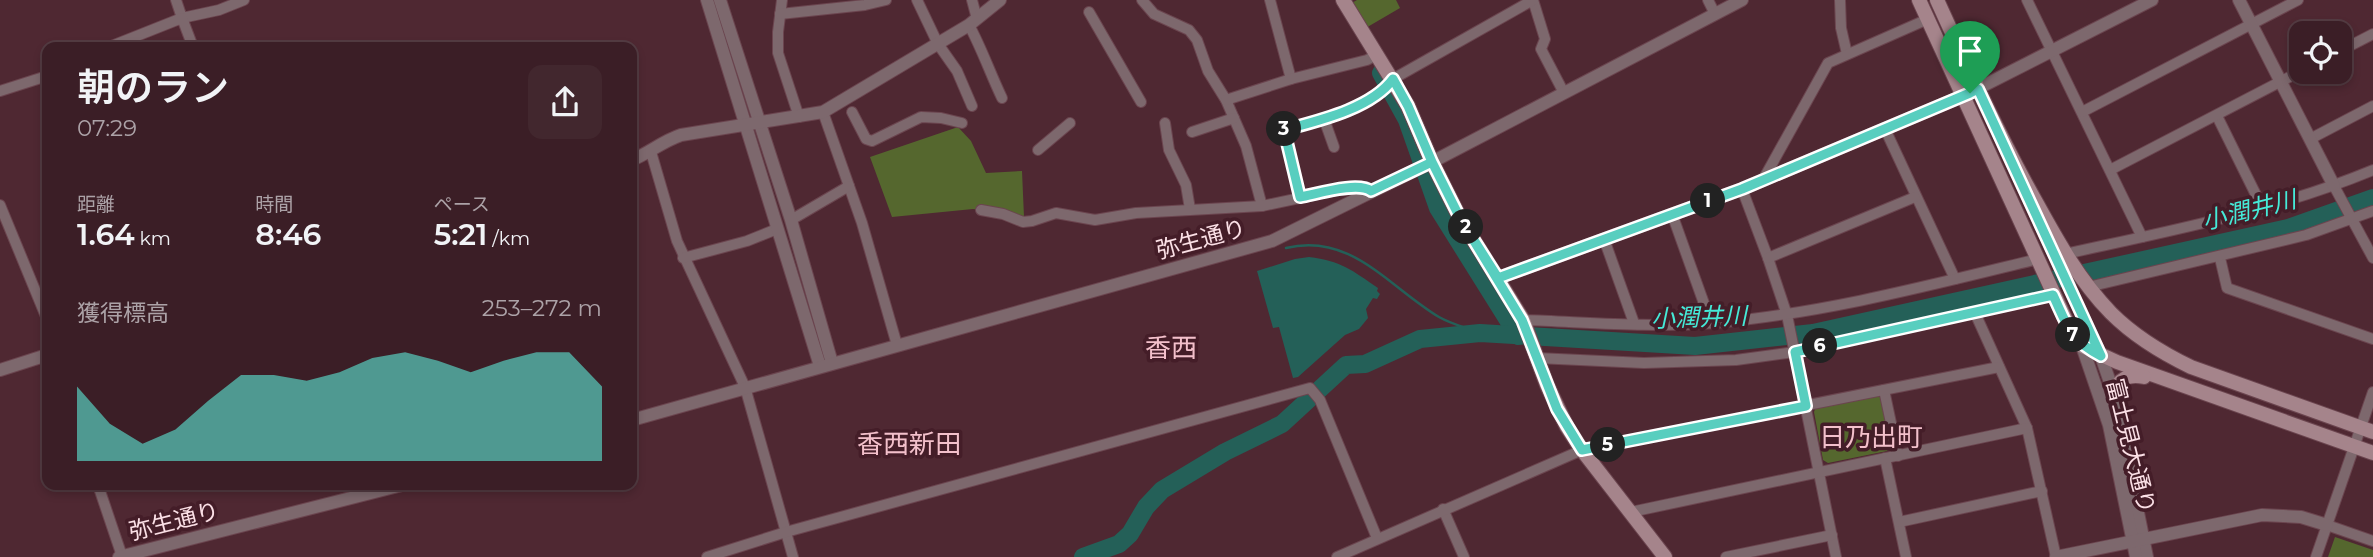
<!DOCTYPE html>
<html lang="ja">
<head>
<meta charset="utf-8">
<style>
	:root { --surface:#3b1e26; --page:#42272e; --text:#f1f3f6; --muted:#aca2a7; --line:#543c43; --accent:#58cebf }
	body { margin:0; font-family:Montserrat,"Noto Sans JP",sans-serif; background:var(--page); color:var(--text); height:100vh; display:flex; flex-direction:column; font-size:26px; white-space:nowrap }
	* { box-sizing:border-box; margin:0 }
	p { font-size:23px; color:var(--muted) }
	.icon { flex:none; width:38px; height:38px; fill:none; stroke:currentColor; stroke-width:2; stroke-linecap:round; stroke-linejoin:round }
	.map { position:relative; flex:1; overflow:hidden }
	.drawer { position:absolute; left:42px; top:42px; width:595px; height:448px; display:flex; flex-direction:column; background:var(--surface); border-radius:14px; box-shadow:0 4px 10px #0003,0 0 0 2px var(--line) }
	.drawer>* { flex:none }
	.buttons { position:absolute; left:2289px; top:21px; display:grid; gap:14px }
	.buttons a { display:grid; place-items:center; width:63px; height:63px; border-radius:14px; background:var(--surface); box-shadow:0 4px 10px #0003,0 0 0 2px var(--line); font-size:35px }
	.pin { position:absolute; display:grid; place-items:center; width:60px; height:60px; color:#fff; margin:-72px -30px; border-radius:50% 50% 50% 0; rotate:-45deg; box-shadow:0 0 7px #0007 }
	.pin .icon { rotate:45deg }
	.km { position:absolute; width:35px; height:35px; margin:-18px; border-radius:50%; background:#222; color:#fff; font-size:19px; line-height:35px; text-align:center }
	.round { display:grid; place-items:center; flex:none; width:74px; height:74px; border-radius:14px; background:var(--page) }
	.head { display:flex; align-items:center; justify-content:space-between; height:119px; padding:0 35px }
	h1 { font-size:38px; font-weight:600; line-height:52px }
	.figures { display:grid; grid-template-columns:repeat(3,1fr); gap:10px; height:119px; padding:7px 35px }
	.figures div { display:grid; align-content:center }
	.figures b { font-size:30px; font-weight:600 }
	.figures small { font-size:19px; font-weight:400 }
	.figures p { font-size:19px }
	.chart { height:196px; padding:14px 35px }
	.chart p { display:flex; justify-content:space-between }
	.chart svg { width:100%; height:126px; margin-top:7px; fill:var(--accent); opacity:.7 }
	.map>svg:first-child { display:block }
	.green { fill:#55672e }
	.water { fill:#246058 }
	.lines { fill:none; stroke-linecap:round; stroke-linejoin:round }
	.stream { stroke:#246058; stroke-width:2.5 }
	.river { stroke:#246058; stroke-width:18 }
	.minor-casing { stroke:#6b454f; stroke-width:12 }
	.tertiary-casing { stroke:#6b454f; stroke-width:14 }
	.secondary-casing { stroke:#6b454f; stroke-width:16 }
	.minor { stroke:#7d686d; stroke-width:10 }
	.tertiary { stroke:#7d686d; stroke-width:12 }
	.secondary { stroke:#a5848b; stroke-width:14 }
	.route-casing { stroke:#fff; stroke-width:14 }
	.route { stroke:#58cebf; stroke-width:9 }
	.labels { text-anchor:middle; dominant-baseline:central; stroke-width:7; stroke-linejoin:round; paint-order:stroke }
	.street-label { font-size:23px; fill:#fbe0e6; stroke:#441d28 }
	.water-label { font-size:24px; font-style:italic; fill:#45ead8; stroke:#441d28 }
	.quarter-label { font-size:26px; fill:#f3c0cb; stroke:#441d28 }
</style>
</head>
<body>
<div class="map">
<svg width="2373" height="557" viewBox="0 0 2373 557">
	<rect width="100%" height="100%" fill="#4f2832"/>
	<!-- green -->
	<g class="green">
		<polygon points="1357,0 1396,0 1400,8 1364,29 1350,4"/>
		<polygon points="958,127 971,141 986,173 1022,171 1024,217 973,209 892,217 870,157"/>
		<polygon points="1877,395 1881,398 1891,445 1887,451 1828,463 1823,460 1814,412 1816,407"/>
		<polygon points="2335,537 2373,550 2373,557 2328,557"/>
	</g>
	<!-- water -->
	<path class="water" d="M 1309,257 C 1341,261 1352,270 1378,288 L 1377,291 L 1380,294 L 1377,299 L 1373,298 L 1366,309 L 1368,318 L 1359,329 L 1345,335 L 1298,377 L 1293,378 L 1279,327 L 1273,328 L 1257,271 L 1295,259 Z"/>
	<g class="lines">
		<!-- stream -->
		<path class="stream" d="M 1286,248 C 1351,232 1389,287 1439,317 C 1451,324 1467,328 1480,333"/>
		<!-- river -->
		<g class="river">
			<polyline points="1381,73 1407,120 1438,208 1518,336"/>
			<polyline points="1083,557 1119,544 1130,534 1146,507 1162,490 1225,452 1282,424 1346,365 1365,364 1420,339 1480,333 1695,346 1813,333 2288,228 2373,198"/>
		</g>
		<!-- minor casing -->
		<g class="minor-casing">
			<g id="minor">
				<polyline points="176,0 182,18 219,10 244,0"/>
				<polyline points="782,0 778,32 778,53 799,117"/>
				<polyline points="917,0 938,44 957,71 972,106"/>
				<polyline points="972,0 977,19"/>
				<polyline points="1142,0 1154,14 1189,30 1197,40 1208,71 1226,100 1246,146 1262,206"/>
				<polyline points="1270,0 1291,79"/>
				<polyline points="1533,0 1545,39 1541,49 1564,93"/>
				<polyline points="1708,0 1715,14"/>
				<polyline points="1840,0 1841,28 1847,54"/>
				<polyline points="2027,0 2142,237"/>
				<polyline points="1089,12 1141,102"/>
				<polyline points="780,14 865,5 886,0"/>
				<path d="M 969,25 C 982,49 990,73 1002,98"/>
				<polyline points="109,47 182,18 193,47"/>
				<polyline points="2340,51 2373,34"/>
				<polyline points="0,91 47,76"/>
				<polyline points="1226,100 1291,79 1367,60 1376,55"/>
				<polyline points="823,112 862,223 897,345"/>
				<polyline points="852,112 866,139 872,141 921,117 941,118 962,123"/>
				<polyline points="2082,112 2298,0"/>
				<polyline points="2217,116 2263,209"/>
				<polyline points="1324,119 1334,147"/>
				<polyline points="1165,123 1169,150 1186,185 1190,209"/>
				<polyline points="1885,129 1955,279"/>
				<polyline points="1192,132 1234,118"/>
				<polyline points="2310,139 2373,106"/>
				<polyline points="1038,150 1070,123"/>
				<polyline points="651,152 677,241 745,387 793,557"/>
				<polyline points="2110,170 2301,71"/>
				<polyline points="1763,180 1828,63 1928,19"/>
				<polyline points="2334,186 2373,258"/>
				<polyline points="1742,189 1768,258 1787,315 1836,557"/>
				<path d="M 1300,197 L 1284,130 C 1317,121 1371,109 1393,79 L 1533,0"/>
				<polyline points="0,205 47,319"/>
				<polyline points="981,210 1003,214 1023,222 1032,221 1056,213 1095,220 1136,213 1262,206 1351,187 1366,187 1371,191"/>
				<polyline points="1672,214 1711,323"/>
				<polyline points="791,220 849,186"/>
				<polyline points="1604,239 1634,323"/>
				<path d="M 2065,254 C 2169,231 2274,211 2373,170"/>
				<polyline points="683,258 747,241 777,229"/>
				<polyline points="1768,258 1915,197"/>
				<polyline points="2220,258 2227,288 2373,339"/>
				<polyline points="2088,287 2306,235 2373,211"/>
				<polyline points="1975,313 2027,428 2056,557"/>
				<path d="M 1523,320 C 1586,322 1651,328 1714,323 C 1825,313 1931,285 2038,259"/>
				<polyline points="1537,358 1644,363 1736,360 1795,352 2053,295"/>
				<polyline points="1884,390 1898,456"/>
				<polyline points="1885,458 1906,557"/>
				<polyline points="98,485 122,556"/>
				<polyline points="1443,509 1464,557"/>
				<polyline points="1631,512 2027,428"/>
				<polyline points="1899,522 2042,491"/>
				<polyline points="2327,525 2373,541"/>
				<polyline points="707,557 786,532 1310,388 1320,400 1377,538"/>
				<polyline points="1337,557 1582,450 1999,367"/>
				<polyline points="1726,557 1832,535"/>
				<polyline points="2316,557 2373,392"/>
			</g>
		</g>
		<!-- tertiary casing -->
		<g class="tertiary-casing">
			<g id="tertiary">
				<polyline points="707,0 820,366"/>
				<polyline points="720,0 791,220 832,363"/>
				<polyline points="2239,0 2334,186"/>
				<path d="M 632,160 C 649,153 663,141 681,135 L 823,112 L 969,25 L 1000,0"/>
				<polyline points="2036,214 2101,356 2114,394 2147,557"/>
				<polyline points="1498,278 1742,189 1963,96 2152,0"/>
				<polyline points="2082,346 2109,425 2136,557"/>
				<polyline points="0,370 47,355"/>
				<polyline points="632,420 1272,241 1432,162 1742,0"/>
				<polyline points="119,557 402,485"/>
				<polyline points="2056,557 2262,515 2301,517 2327,525"/>
			</g>
		</g>
		<!-- secondary casing -->
		<g class="secondary-casing">
			<g id="secondary">
				<polyline points="1343,0 1408,106 1432,162 1460,218 1523,320 1547,385 1567,427 1582,450 1665,557"/>
				<polyline points="1919,0 2074,338 2082,346 2117,362 2373,453"/>
				<path d="M 1937,0 C 1968,68 1999,136 2036,202 C 2058,242 2079,280 2111,313 C 2134,336 2162,353 2191,367 L 2373,432"/>
				<path d="M 2114,394 C 2118,378 2129,374 2144,377"/>
			</g>
		</g>
		<!-- minor -->
		<use href="#minor" class="minor"/>
		<!-- tertiary -->
		<use href="#tertiary" class="tertiary"/>
		<!-- secondary -->
		<use href="#secondary" class="secondary"/>
	</g>
	<g class="lines">
		<!-- route casing -->
		<g class="route-casing">
			<path id="route" d="M 1970,93 L 1742,189 L 1498,278 L 1460,218 L 1432,162 L 1371,191 C 1358,181 1317,194 1300,197 L 1284,130 C 1317,121 1371,109 1393,79 L 1408,106 L 1432,162 L 1460,218 L 1522,320 L 1557,409 L 1582,450 L 1806,406 L 1795,352 L 2053,295 C 2068,327 2069,339 2101,356 L 1978,89 L 1970,93"/>
		</g>
		<!-- route -->
		<use href="#route" class="route"/>
	</g>
	<g class="labels">
		<!-- street labels -->
		<g class="street-label">
			<text transform="translate(1201 239) rotate(-15)">弥生通り</text>
			<text transform="translate(2131 446) rotate(76)">富士見大通り</text>
			<text transform="translate(174 521) rotate(-14)">弥生通り</text>
		</g>
		<!-- water labels -->
		<g class="water-label">
			<text transform="translate(2249 210) rotate(-14)">小潤井川</text>
			<text transform="translate(1699 317) rotate(-2)">小潤井川</text>
		</g>
		<!-- quarter labels -->
		<g class="quarter-label">
			<text x="1171" y="348">香西</text>
			<text x="1871" y="437">日乃出町</text>
			<text x="909" y="444">香西新田</text>
		</g>
	</g>
</svg>
<div class="buttons">
<a><svg class="icon" aria-label="locate" viewBox="0 0 24 24"><circle cx="12" cy="12" r="6"/><path d="M12 2v4M12 18v4M2 12h4M18 12h4"/></svg></a>
</div>
<div class="pin" style="left:1970px;top:93px;background:#1e9e55"><svg class="icon" aria-label="arrive" viewBox="0 0 24 24"><path d="M6 21V4h12l-3 4 3 4H6"/></svg></div>
<b class="km" style="left:1708px;top:201px">1</b>
<b class="km" style="left:1466px;top:227px">2</b>
<b class="km" style="left:1284px;top:129px">3</b>
<b class="km" style="left:1608px;top:445px">5</b>
<b class="km" style="left:1820px;top:346px">6</b>
<b class="km" style="left:2073px;top:335px">7</b>
<section class="drawer">
<div class="head"><div><h1>朝のラン</h1><p>07:29</p></div><a class="round"><svg class="icon" aria-label="share" viewBox="0 0 24 24"><path d="M12 15V3M7 8l5-5 5 5M5 13v7h14v-7"/></svg></a></div>
<div class="figures">
<div><p>距離</p><b>1.64<small> km</small></b></div>
<div><p>時間</p><b>8:46</b></div>
<div><p>ペース</p><b>5:21<small> /km</small></b></div>
</div>
<div class="chart"><p><span>獲得標高</span>253–272 m</p>
<svg viewBox="0 0 160 44" preserveAspectRatio="none"><path d="M0 44V18L10 31L20 38L30 33L40 23L50 14L60 14L70 16L80 13L90 8L100 6L110 9L120 13L130 9L140 6L150 6L160 18V44z"/></svg>
</div>
</section>
</div>
</body>
</html>
